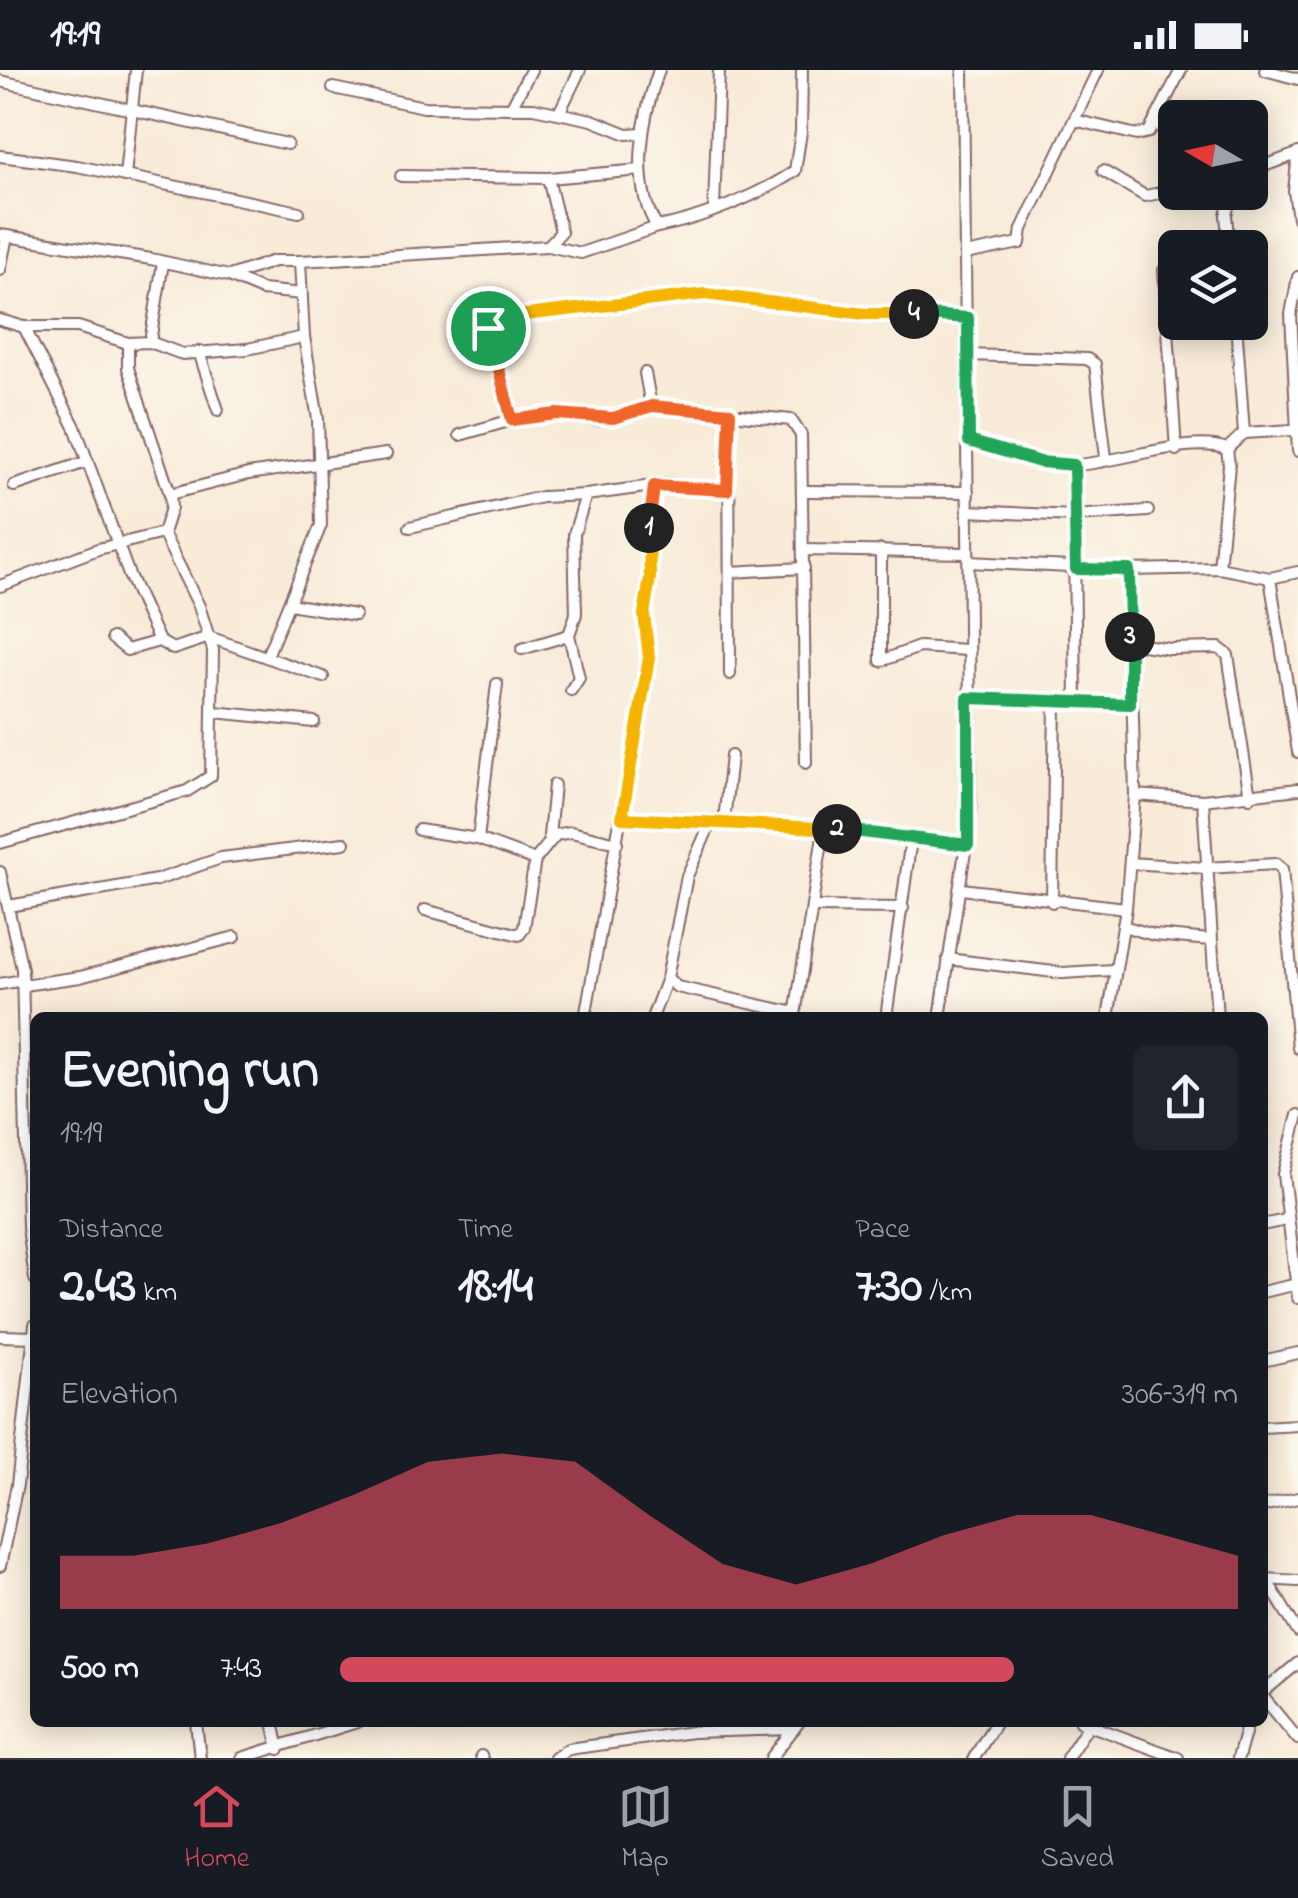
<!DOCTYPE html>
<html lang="en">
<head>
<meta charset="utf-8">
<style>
	:root { --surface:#171b24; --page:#20242c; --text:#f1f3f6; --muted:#9ea1a6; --line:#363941; --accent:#d1495b }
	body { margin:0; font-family:"Indie Flower",sans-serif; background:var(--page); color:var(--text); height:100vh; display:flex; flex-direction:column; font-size:38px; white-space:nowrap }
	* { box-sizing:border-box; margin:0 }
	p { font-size:32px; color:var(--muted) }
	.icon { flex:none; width:55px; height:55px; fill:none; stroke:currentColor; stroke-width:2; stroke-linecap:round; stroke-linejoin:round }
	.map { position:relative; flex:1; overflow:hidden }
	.panel { position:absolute; left:30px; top:942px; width:1238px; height:715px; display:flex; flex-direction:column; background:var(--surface); border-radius:15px; box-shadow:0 5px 25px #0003 }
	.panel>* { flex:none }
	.needle { width:65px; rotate:279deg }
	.buttons { position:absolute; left:1158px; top:30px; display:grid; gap:20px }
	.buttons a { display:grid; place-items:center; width:110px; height:110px; border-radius:15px; background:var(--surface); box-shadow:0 5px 25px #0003; font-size:50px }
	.pin { position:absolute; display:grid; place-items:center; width:85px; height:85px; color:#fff; margin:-42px; border:5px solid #fff; border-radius:50%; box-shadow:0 2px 10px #0007 }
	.km { position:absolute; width:50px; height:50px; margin:-25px; border-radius:50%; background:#222; color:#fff; font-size:28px; line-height:50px; text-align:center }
	.round { display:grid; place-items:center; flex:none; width:105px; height:105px; border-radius:15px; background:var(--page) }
	.overview { display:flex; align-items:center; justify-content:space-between; height:170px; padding:0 30px }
	h1 { font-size:55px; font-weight:800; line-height:75px }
	.stats { display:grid; grid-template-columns:repeat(3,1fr); gap:15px; height:170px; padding:10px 30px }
	.stats div { display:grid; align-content:center }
	.stats b { font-size:50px; font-weight:800 }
	.stats small { font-size:28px; font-weight:400 }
	.stats p { font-size:28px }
	.chart { height:280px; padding:20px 30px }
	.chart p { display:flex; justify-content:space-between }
	.chart svg { width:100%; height:180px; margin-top:10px; fill:var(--accent); opacity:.7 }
	ul { padding:0 30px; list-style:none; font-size:32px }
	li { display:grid; grid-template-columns:160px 120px 1fr; align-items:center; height:75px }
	li i { height:25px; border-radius:12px; background:var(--accent) }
	.status { display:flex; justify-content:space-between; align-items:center; height:70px; padding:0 50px; background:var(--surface); direction:ltr }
	.status svg { height:28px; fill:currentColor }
	.tab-bar { display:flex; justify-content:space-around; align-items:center; height:140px; border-top:2px solid var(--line); background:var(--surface); font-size:28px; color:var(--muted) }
	.tab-bar a { display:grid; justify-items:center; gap:5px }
	.tab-bar .active { color:var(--accent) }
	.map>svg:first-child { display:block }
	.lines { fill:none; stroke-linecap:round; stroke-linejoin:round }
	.minor-casing { stroke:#876668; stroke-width:14 }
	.minor { stroke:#fff; stroke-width:10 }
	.split-1-casing { stroke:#fff; stroke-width:20 }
	.split-2-casing { stroke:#fff; stroke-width:20 }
	.split-3-casing { stroke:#fff; stroke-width:20 }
	.split-4-casing { stroke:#fff; stroke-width:20 }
	.split-5-casing { stroke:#fff; stroke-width:20 }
	.split-1 { stroke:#f0652b; stroke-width:12 }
	.split-2 { stroke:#f5b400; stroke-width:12 }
	.split-3 { stroke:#22a559; stroke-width:12 }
	.split-4 { stroke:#22a559; stroke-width:12 }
	.split-5 { stroke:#f5b400; stroke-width:12 }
</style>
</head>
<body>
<div class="status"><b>19:19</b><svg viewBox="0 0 49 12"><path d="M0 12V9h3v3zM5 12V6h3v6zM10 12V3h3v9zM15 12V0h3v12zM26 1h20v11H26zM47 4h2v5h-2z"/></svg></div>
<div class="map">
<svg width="1298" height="1688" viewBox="0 0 1298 1688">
	<rect width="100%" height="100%" fill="#fbf7ec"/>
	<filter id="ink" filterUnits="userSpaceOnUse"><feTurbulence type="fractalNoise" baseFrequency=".01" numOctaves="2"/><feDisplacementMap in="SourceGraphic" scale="20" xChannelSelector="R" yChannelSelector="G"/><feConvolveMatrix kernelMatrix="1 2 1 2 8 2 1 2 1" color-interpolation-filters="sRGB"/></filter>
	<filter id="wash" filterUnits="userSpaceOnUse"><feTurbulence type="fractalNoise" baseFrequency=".0048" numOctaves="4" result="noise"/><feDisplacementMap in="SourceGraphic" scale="40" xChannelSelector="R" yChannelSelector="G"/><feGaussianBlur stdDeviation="2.25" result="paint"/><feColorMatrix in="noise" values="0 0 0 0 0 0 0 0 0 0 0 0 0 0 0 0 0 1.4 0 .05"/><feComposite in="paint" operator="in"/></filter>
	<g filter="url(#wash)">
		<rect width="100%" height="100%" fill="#f8ebd8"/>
	</g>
	<g filter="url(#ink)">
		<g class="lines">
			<!-- minor casing -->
			<g class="minor-casing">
				<g id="minor">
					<path d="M 659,0 C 642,47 630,113 657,157 C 698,150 760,125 795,101 L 801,62 L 802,0"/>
					<polyline points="1265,0 1298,9"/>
					<polyline points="0,11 287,74"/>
					<polyline points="333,18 424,37 533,38 592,50 627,64 643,63"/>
					<polyline points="512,36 531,0"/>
					<polyline points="559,43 580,0"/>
					<polyline points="1074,50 1137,65 1149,62 1181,0"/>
					<polyline points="1156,54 1175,69"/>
					<polyline points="1298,83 1294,121 1298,148"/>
					<polyline points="0,86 77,96 299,142"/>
					<polyline points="1103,101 1145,126 1175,120"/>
					<polyline points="1250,101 1297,84"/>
					<polyline points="125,106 136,0"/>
					<polyline points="401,106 548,108 641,100"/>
					<polyline points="714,138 719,0"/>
					<polyline points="0,165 151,189 229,206 262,220 302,224"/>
					<polyline points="548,176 581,183 657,157"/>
					<polyline points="1229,178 1226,145 1232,122"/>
					<polyline points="965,184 1020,173 1022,159 1098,0"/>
					<polyline points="0,200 7,166"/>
					<polyline points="1164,200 1176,380"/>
					<polyline points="230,206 274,191 300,191"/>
					<polyline points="1298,207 1291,244 1298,381"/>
					<polyline points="0,250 24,257 78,257 128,273 150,272 182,284 247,279 304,267"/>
					<polyline points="1236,252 1244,363"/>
					<polyline points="24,257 75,357 129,505 159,571 173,579 209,567 323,607"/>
					<polyline points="150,272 163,193"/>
					<polyline points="199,282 218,340"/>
					<polyline points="968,285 1087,289 1095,294 1106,388"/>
					<polyline points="645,303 651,336"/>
					<polyline points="729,343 730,604"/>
					<polyline points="512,350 488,265 491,249 705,225 865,244 968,248"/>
					<polyline points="460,365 512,350 556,344 599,350 651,336 791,350 801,365 806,693"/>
					<path d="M 969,371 C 1004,379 1038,396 1074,395 C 1114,394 1190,365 1227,379"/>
					<polyline points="1227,379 1244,363 1294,360"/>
					<polyline points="1073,395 1076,633"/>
					<polyline points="14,416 86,392"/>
					<polyline points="803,421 968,422"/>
					<polyline points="170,424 248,404 386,384"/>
					<polyline points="968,441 1074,446 1148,441"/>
					<polyline points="410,457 542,427 586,425"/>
					<polyline points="804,480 968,483"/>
					<polyline points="881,480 881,591 919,577 967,580"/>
					<polyline points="969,492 1129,500 1219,498 1270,508 1298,502"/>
					<polyline points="1219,498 1229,395 1227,379"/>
					<polyline points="1129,500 1135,725 1203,730 1298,719"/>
					<polyline points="730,502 804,498"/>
					<polyline points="1270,508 1298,682"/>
					<polyline points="0,516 98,479 163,463 171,438 170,424 128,298 128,273"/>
					<polyline points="290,534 355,545"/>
					<polyline points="112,568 127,580 159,571"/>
					<polyline points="1130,573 1170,579 1219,578 1228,585 1250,727"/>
					<polyline points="522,579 569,565"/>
					<polyline points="267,586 321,455 318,349 304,267 300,191 548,176 561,162 548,108"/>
					<polyline points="497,614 478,769 535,790 554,767"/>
					<polyline points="571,620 579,608 569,565 576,544 574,464 586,425 667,414 727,420"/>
					<polyline points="968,628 1130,634"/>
					<polyline points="214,642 314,652"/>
					<polyline points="554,715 549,766 571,762 617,773"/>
					<polyline points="1203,730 1217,948"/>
					<polyline points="623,749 854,760 968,775"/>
					<polyline points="712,750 687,806 667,908 677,917 795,943"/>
					<polyline points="724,751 731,686"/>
					<polyline points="419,760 478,769"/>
					<polyline points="0,773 187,721 211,706 213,580 199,536 163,463"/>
					<polyline points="1130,793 1206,798 1276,794 1282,799 1298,978"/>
					<polyline points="0,802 22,899 28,1157 35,1209"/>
					<polyline points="961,819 1126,838"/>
					<polyline points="1052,832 1055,632"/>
					<polyline points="9,836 157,810 221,788 344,773"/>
					<polyline points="812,837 903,838"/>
					<polyline points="425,840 519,865 524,858 535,790"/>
					<polyline points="1123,856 1154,865 1210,870"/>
					<polyline points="948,889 1062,903 1113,900"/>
					<polyline points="0,914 23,910"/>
					<polyline points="23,915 80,907 235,867"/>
					<polyline points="795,945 824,759"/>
					<polyline points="585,948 649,588 644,543 651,508 648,467 654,416"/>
					<polyline points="652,948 667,908"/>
					<polyline points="886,948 911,769"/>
					<polyline points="940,948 971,741 963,0"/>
					<polyline points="1108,948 1126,838 1135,725"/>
					<polyline points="1298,1045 1283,1104 1298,1228"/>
					<polyline points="1262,1155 1286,1150"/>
					<polyline points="1262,1222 1298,1214"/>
					<polyline points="0,1266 35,1267"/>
					<polyline points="1262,1291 1298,1283"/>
					<polyline points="1262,1357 1298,1355"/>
					<polyline points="1262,1436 1298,1428"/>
					<polyline points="0,1496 17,1415 35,1255"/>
					<polyline points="1264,1509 1298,1511"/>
					<polyline points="1266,1509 1298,1562"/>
					<polyline points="1262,1623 1298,1593"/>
					<polyline points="1262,1626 1298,1669"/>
					<polyline points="196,1652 200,1688"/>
					<polyline points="273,1652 279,1679"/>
					<polyline points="1081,1652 1178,1688"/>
					<polyline points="481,1686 482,1688"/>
					<polyline points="242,1688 357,1652"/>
					<polyline points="555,1688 568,1679 692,1662 794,1659"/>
					<polyline points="771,1688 799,1652"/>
					<polyline points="974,1688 996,1652"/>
					<polyline points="1067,1688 1088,1656"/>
					<polyline points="1238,1688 1248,1652"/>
				</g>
			</g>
			<!-- minor -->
			<use href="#minor" class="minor"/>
		</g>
	</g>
	<g class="lines" filter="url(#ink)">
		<!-- split-1 casing -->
		<g class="split-1-casing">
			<polyline id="split-1" points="488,258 512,350 556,344 613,348 652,336 730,343 727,420 654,416 649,458"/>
		</g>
		<!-- split-2 casing -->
		<g class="split-2-casing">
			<polyline id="split-2" points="649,458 650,508 644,544 649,588 622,748 837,759"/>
		</g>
		<!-- split-3 casing -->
		<g class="split-3-casing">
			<polyline id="split-3" points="837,759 968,775 968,628 1130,634 1130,567"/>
		</g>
		<!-- split-4 casing -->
		<g class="split-4-casing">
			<polyline id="split-4" points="914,244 968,248 969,371 1040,392 1074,395 1076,499 1129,500 1130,567"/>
		</g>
		<!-- split-5 casing -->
		<g class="split-5-casing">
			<polyline id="split-5" points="488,258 491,249 705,224 865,244 914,244"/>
		</g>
		<!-- split-1 -->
		<use href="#split-1" class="split-1"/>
		<!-- split-2 -->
		<use href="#split-2" class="split-2"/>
		<!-- split-3 -->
		<use href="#split-3" class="split-3"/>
		<!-- split-4 -->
		<use href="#split-4" class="split-4"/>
		<!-- split-5 -->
		<use href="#split-5" class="split-5"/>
	</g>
</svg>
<div class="buttons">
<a><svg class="needle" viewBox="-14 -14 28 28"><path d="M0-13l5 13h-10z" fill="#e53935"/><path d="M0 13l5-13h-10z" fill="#9ea1a6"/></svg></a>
<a><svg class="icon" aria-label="layers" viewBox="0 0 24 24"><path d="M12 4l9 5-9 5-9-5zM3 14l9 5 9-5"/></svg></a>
</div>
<div class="pin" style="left:488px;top:258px;background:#1e9e55"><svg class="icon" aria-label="arrive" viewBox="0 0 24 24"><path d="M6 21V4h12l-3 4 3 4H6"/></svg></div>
<b class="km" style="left:649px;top:458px">1</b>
<b class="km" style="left:837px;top:759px">2</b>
<b class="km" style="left:1130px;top:567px">3</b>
<b class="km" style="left:914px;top:244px">4</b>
<section class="panel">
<div class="overview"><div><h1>Evening run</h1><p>19:19</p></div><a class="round"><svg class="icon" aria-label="share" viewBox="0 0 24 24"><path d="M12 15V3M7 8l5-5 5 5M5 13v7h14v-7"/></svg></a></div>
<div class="stats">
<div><p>Distance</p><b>2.43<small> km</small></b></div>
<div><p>Time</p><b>18:14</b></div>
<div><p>Pace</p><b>7:30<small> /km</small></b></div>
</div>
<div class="chart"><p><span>Elevation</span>306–319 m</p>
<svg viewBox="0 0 160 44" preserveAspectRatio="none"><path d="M0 44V31L10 31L20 28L30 23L40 16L50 8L60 6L70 8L80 21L90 33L100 38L110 33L120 26L130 21L140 21L150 26L160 31V44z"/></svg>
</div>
<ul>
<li><b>500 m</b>7:43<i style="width:75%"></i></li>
</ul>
</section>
</div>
<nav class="tab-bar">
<a class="active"><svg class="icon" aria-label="home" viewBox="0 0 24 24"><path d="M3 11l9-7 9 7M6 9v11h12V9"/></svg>Home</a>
<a><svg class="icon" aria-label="map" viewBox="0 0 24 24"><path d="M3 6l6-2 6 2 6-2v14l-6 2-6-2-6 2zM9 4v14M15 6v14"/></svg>Map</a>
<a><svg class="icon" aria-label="saved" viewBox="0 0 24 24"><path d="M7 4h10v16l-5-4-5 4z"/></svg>Saved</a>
</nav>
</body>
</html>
